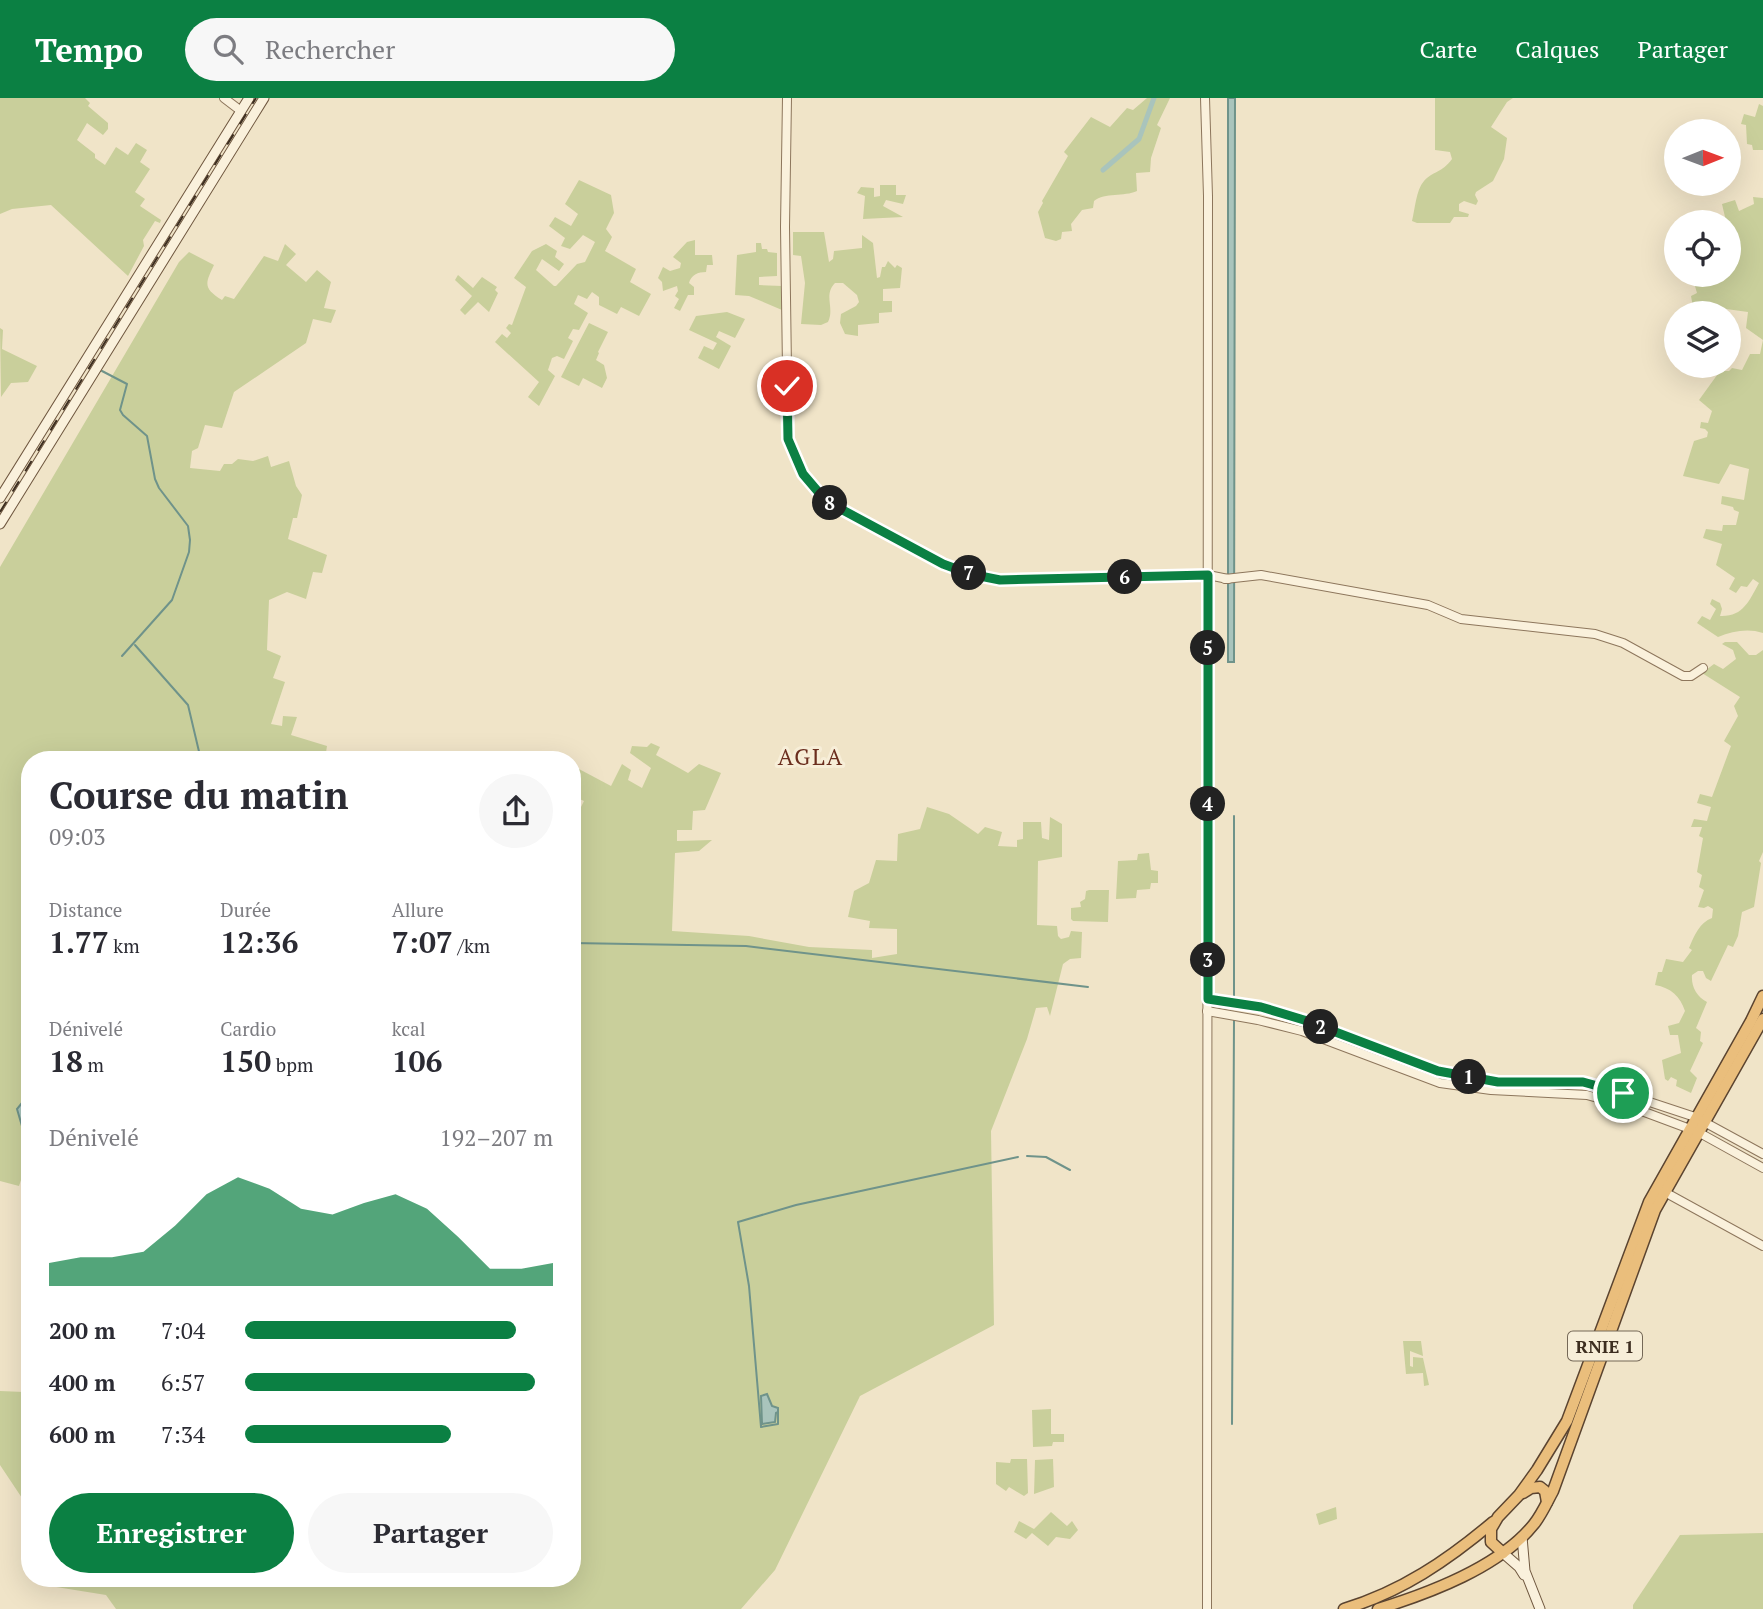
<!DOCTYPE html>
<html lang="fr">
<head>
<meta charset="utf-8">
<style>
	:root { --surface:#fff; --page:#f7f7f7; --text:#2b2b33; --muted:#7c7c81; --accent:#0b8043 }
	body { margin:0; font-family:"PT Serif",serif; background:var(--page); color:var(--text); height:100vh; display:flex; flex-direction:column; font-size:26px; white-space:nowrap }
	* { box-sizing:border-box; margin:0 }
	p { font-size:23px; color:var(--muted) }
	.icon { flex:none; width:38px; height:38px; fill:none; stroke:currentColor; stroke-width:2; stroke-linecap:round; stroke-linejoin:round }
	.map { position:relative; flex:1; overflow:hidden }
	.drawer { position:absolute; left:21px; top:653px; width:560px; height:836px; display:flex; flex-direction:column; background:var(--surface); border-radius:28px; box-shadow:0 7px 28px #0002 }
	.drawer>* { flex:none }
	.needle { width:46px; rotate:89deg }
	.buttons { position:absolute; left:1664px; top:21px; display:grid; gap:14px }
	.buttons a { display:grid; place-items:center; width:77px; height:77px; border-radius:50%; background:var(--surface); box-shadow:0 7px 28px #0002; font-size:35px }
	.pin { position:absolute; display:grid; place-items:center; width:60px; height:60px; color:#fff; margin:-30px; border:4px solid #fff; border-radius:50%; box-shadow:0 2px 7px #0007 }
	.km { position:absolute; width:35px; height:35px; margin:-18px; border-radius:50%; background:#222; color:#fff; font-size:19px; line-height:35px; text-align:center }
	.round { display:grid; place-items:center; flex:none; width:74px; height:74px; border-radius:37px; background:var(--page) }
	.headline { display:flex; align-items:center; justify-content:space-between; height:119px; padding:0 28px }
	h1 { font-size:38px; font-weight:700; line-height:52px }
	.stats { display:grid; grid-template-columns:repeat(3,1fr); gap:10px; height:119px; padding:7px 28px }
	.stats div { display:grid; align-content:center }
	.stats b { font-size:30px; font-weight:700 }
	.stats small { font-size:19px; font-weight:400 }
	.stats p { font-size:19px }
	.chart { height:196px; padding:14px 28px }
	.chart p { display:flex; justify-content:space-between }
	.chart svg { width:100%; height:126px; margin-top:7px; fill:var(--accent); opacity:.7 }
	.cta { display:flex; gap:14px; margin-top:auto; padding:14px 28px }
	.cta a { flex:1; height:80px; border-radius:42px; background:var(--accent); color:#fff; font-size:28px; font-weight:700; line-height:80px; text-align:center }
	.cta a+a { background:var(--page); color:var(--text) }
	ul { padding:0 28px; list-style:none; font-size:23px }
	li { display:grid; grid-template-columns:112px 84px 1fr; align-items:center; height:52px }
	li i { height:18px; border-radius:9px; background:var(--accent) }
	header { display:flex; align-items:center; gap:42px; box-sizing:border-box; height:98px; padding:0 35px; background:var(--accent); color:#fff }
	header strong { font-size:33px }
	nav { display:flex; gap:38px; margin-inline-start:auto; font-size:24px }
	.search { width:490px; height:63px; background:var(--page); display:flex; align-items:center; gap:18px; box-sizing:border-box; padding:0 24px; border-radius:38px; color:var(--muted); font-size:26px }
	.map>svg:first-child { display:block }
	.green { fill:#c9cf9b }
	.water { fill:#a9c4bc; stroke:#6f938a; stroke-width:2 }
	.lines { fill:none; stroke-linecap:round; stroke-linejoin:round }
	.stream { stroke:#6f938a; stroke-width:2 }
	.canal { stroke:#a9c4bc; stroke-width:5 }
	.tertiary-casing { stroke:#8d765c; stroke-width:10 }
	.secondary-casing { stroke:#6f573f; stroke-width:11 }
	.trunk-casing { stroke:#5b4430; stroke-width:13 }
	.tertiary { stroke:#faf1dc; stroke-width:8 }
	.secondary { stroke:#faf1dc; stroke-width:9 }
	.trunk { stroke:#eabe7c; stroke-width:10 }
	.rail { stroke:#3d2e20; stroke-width:2; stroke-dasharray:12 12; stroke-linecap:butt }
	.route-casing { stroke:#fff; stroke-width:14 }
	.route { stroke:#0b8043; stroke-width:9 }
	.labels { text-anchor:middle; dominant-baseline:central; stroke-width:6; stroke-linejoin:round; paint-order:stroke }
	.shield { fill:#f7eed8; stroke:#756857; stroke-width:2 }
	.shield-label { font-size:18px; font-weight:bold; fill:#3d2e20 }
	.quarter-label { font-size:23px; letter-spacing:2px; fill:#6b2e1e; stroke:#f7eed8 }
</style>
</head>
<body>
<header>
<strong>Tempo</strong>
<div class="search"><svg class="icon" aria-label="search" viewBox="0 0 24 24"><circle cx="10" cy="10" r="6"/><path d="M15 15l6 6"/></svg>Rechercher</div>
<nav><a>Carte</a><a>Calques</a><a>Partager</a></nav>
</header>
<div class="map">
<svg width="1763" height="1511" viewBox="0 0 1763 1511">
	<rect width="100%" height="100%" fill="#f0e4c8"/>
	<!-- green -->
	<g class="green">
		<polygon points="0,0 85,0 90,5 88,8 108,25 108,31 103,37 87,25 77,42 95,56 95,60 105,67 116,49 128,57 136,45 147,52 140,64 150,71 135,94 145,101 140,108 161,122 160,125 155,123 143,142 144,148 128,178 51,107 12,111 0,116"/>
		<path d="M 1147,0 L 1170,0 L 1157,27 L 1161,30 L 1151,60 L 1150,74 L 1136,75 L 1137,93 C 1124,99 1105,94 1094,103 L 1093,110 L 1082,112 L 1071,126 L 1072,133 L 1062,134 L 1061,141 L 1056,143 L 1045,140 L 1038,114 L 1043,105 L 1042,103 L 1068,58 L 1064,54 L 1091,19 L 1110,29 L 1127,10 L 1133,12 Z"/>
		<path d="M 1435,0 L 1513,0 L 1507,4 L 1491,29 L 1507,40 L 1504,61 L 1493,83 L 1476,94 L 1475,97 L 1478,103 L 1476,107 L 1464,103 L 1459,106 L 1459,113 L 1469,116 L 1468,119 L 1454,119 L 1450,125 L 1417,125 L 1412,123 C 1415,111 1416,92 1424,83 C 1433,73 1442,75 1452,61 L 1450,54 L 1435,52 Z"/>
		<polygon points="1759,6 1763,8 1763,52 1753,52 1752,47 1747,46 1746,27 1741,26 1744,16 1755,19"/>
		<polygon points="579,82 611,97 614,115 606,131 612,139 605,153 636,171 630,184 651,196 639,218 621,209 617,216 599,207 599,199 592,194 587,201 578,197 574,206 588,215 579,232 573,231 568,240 573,243 564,261 557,258 552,260 548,272 555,278 539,308 528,299 539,284 495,244 502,236 507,240 511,235 506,230 509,226 512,227 526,189 514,180 532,153 546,146 557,153 555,159 564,166 559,173 542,161 536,172 554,188 556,188 577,166 585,164 595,144 583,137 570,151 561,148 565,140 549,128 555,119 571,128 578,116 565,106"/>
		<polygon points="880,87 896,87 896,97 906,97 903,106 886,102 883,108 903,119 863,121 865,98 857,95 861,89 874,90 874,99 880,98"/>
		<polygon points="1753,99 1763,100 1763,242 1746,230 1748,214 1719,210 1718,214 1693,209 1691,198 1697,195 1692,178 1675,178 1673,163 1676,161 1676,177 1729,177 1729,124 1718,124 1725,119 1722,106 1735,102 1739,113 1754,106"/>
		<path d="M 824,134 L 829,164 L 833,161 L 834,153 L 862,150 L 862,137 L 873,145 L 877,180 L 880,179 L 882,169 L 885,169 L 888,163 L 895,170 L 897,167 L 902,170 L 900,190 L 883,191 L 883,203 L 892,203 L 892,214 L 879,215 L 879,225 L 858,227 L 858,238 L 845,236 L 840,225 L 841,216 L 856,208 L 859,204 L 857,197 L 843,185 L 835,185 C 823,197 835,210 828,224 L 821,227 L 801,226 L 805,185 L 801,158 L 793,157 L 793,134 Z"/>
		<path d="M 695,142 L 695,157 L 712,157 L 713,167 L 707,167 L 706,174 C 698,174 691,177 689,185 L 694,189 L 694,197 L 688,197 L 680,213 L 674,210 L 679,201 L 675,198 L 678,193 L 677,188 L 663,193 L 662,184 L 658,180 L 663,169 L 670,173 L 680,170 L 681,165 L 673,159 L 687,144 Z"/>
		<polygon points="756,145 761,145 762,151 767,151 768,154 777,155 777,178 759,179 759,187 782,188 782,212 749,198 735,197 737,157 756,154"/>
		<path d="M 285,146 L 296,156 L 286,167 L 306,184 L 317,172 L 331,184 L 324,210 L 336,212 L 331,225 L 313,221 L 306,245 L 234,294 L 222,330 L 205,327 L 198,350 L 192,353 L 190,370 L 220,373 L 224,366 L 232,366 L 238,361 L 253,363 L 268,358 L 271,369 L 289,363 L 296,388 L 302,397 L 297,420 L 293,420 L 288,441 L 327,457 L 322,475 L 313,474 L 306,501 L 287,494 L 269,502 L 267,552 L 281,558 L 273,580 L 285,584 L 271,626 L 282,628 L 283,618 L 297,619 L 291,637 L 327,648 L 325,661 L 30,662 L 28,1040 L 30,1041 L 30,1081 L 22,1079 L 19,1088 L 0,1083 L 0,469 L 179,164 L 189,154 L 214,167 C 205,186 203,190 222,202 L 225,198 L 234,201 L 264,158 L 278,163 Z"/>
		<polygon points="458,177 473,190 482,179 497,189 495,192 498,195 489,214 478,204 465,217 460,212 472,198 455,182"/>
		<polygon points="727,214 745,221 735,240 719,233 716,239 731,248 719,271 698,260 704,248 713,252 717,245 689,232 696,218"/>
		<polygon points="589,225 608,234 598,254 599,255 596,262 604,267 607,280 602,290 583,280 579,288 561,279"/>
		<polygon points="0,230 3,232 2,251 37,268 28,284 11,285 1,299"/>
		<path d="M 1763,242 L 1763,535 C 1748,530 1733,533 1718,539 L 1697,525 L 1702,518 L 1710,522 L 1716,511 L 1710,506 L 1712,501 L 1720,505 L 1722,511 L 1720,518 C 1743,519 1749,503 1759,485 L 1753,481 L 1747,489 L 1741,488 L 1736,495 L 1729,491 L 1735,480 L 1716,467 L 1722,446 L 1703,440 L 1706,431 L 1722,433 L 1723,427 L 1736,427 L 1739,414 L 1734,412 L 1733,409 L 1721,406 L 1722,398 L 1744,402 L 1749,371 L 1730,366 L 1719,386 L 1683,378 L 1694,343 L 1707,339 L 1708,334 L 1705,331 L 1700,330 L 1701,324 L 1708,325 L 1712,313 L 1699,302 L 1720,273 L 1729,273 L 1732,270 L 1742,272 L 1750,256 L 1760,256 Z"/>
		<path d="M 1725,544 L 1737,544 L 1749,557 L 1756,557 L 1763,552 L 1763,754 L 1759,763 L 1761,765 L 1754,809 L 1742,814 L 1738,838 L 1733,849 L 1728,847 L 1711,883 L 1706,880 L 1703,873 L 1698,873 L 1692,877 C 1691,889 1697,899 1707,904 L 1696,930 L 1701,934 L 1700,943 L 1703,945 L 1690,973 L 1697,980 L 1691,995 L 1676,988 L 1677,982 L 1671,979 L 1668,983 L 1665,981 L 1662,962 L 1681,955 L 1678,937 L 1670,937 L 1668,928 L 1679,925 L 1685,913 C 1680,898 1671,890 1655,887 L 1658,874 L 1662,874 L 1666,861 L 1683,864 L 1692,852 L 1689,850 C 1694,838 1700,824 1712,820 L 1713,811 L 1708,808 L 1704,810 L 1698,809 L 1704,792 L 1699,789 L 1702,777 L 1697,774 L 1703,740 L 1699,738 L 1702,729 L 1691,729 L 1694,721 L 1707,723 L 1711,709 L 1697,705 L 1700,696 L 1712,699 L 1731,648 L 1724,643 L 1738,618 L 1734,608 L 1740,599 L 1702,575 L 1714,566 L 1723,571 L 1736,561 L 1733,552 L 1722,546 Z"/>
		<polygon points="651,645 660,649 656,657 688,675 699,666 721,675 705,712 693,713 692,732 677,732 677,743 712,742 699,753 675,755 672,833 749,838 809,849 872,852 872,860 897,856 897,831 869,830 870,823 848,819 854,793 869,785 876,762 897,763 898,736 920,731 927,709 949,716 978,736 985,729 1002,734 998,748 1017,749 1017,742 1023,741 1023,724 1041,724 1042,740 1049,742 1050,719 1062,726 1062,759 1038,763 1037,827 1057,828 1058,838 1061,841 1069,839 1071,833 1082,834 1081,860 1070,861 1063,866 1050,918 1047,909 1036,910 1027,941 991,1033 994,1227 860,1298 775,1472 741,1511 116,1511 106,1497 50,1488 46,1481 572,1480 572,727 584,703 575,699 572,706 572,685 579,671 611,688 622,666 631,672 628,682 642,690 651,670 630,655 632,648 647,649"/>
		<polygon points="1149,755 1151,772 1158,773 1158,785 1151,785 1150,791 1137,792 1136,800 1116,801 1118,763 1137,762 1138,756"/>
		<polygon points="1089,792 1109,792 1108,824 1073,823 1071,821 1071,810 1081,809 1080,804 1085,801 1086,793"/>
		<polygon points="1403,1243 1421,1243 1423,1258 1410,1253 1410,1268 1413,1269 1413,1259 1423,1260 1429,1287 1424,1288 1423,1275 1406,1276"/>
		<polygon points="30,1253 30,1412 0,1367 0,1293 24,1294"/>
		<polygon points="1051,1311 1051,1336 1064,1336 1064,1344 1053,1344 1052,1348 1033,1349 1032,1312"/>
		<polygon points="1011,1361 1027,1361 1028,1395 1024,1398 1009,1389 1006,1393 996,1386 996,1364 1010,1365"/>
		<polygon points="1053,1361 1054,1389 1034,1396 1035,1362"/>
		<polygon points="1336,1409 1337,1421 1319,1427 1316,1416"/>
		<polygon points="1051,1414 1067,1428 1072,1423 1078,1432 1070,1441 1056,1439 1048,1448 1032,1435 1026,1441 1014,1434 1019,1423 1034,1431"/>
		<polygon points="1763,1435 1763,1511 1633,1511 1633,1507 1680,1437"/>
	</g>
	<!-- water -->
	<g class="water">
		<polygon points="1228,0 1235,0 1234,564 1228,564"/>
		<polygon points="30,995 30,1041 22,1028 17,1011"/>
		<polygon points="767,1296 772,1308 778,1310 778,1314 776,1315 775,1324 762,1326 761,1298"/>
	</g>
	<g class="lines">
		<!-- stream -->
		<g class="stream">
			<polyline points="102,273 127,286 120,312 123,317 147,338 155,381 159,390 188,428 190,442 189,454 172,502 122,558"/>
			<polyline points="135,547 188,607 201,662"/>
			<polyline points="572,845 746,848 1088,889"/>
			<polyline points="1234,901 1234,718"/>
			<polyline points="1027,1058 1046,1059 1070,1072"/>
			<polyline points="778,1314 778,1326 761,1329 749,1188 738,1124 796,1107 1018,1059"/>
			<polyline points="1232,1326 1234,922"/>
		</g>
		<!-- canal -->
		<polyline class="canal" points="1103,72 1139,41 1154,0"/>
		<!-- tertiary casing -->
		<g class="tertiary-casing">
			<g id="tertiary">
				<polyline points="224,0 241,13"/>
				<polyline points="787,0 785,129 788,341 803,376 826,403 943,465 970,476 1000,482 1208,477 1228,481"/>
				<polyline points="1205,0 1208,98 1207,1511"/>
				<polyline points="1225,481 1261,477 1428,507 1461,521 1595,536 1623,545 1683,578 1691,578 1703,570"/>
				<polyline points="1208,901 1261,909 1304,922 1438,973 1498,984 1574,983 1592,985 1695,1019 1763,1056"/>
				<polyline points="1207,913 1258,922 1302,933 1440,985 1491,992 1587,997 1639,1012 1698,1034 1763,1070"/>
				<polyline points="1670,1097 1763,1148"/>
			</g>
		</g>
		<!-- secondary casing -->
		<g class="secondary-casing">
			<g id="secondary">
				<polyline points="0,400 249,0"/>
				<polyline points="0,426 264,0"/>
				<polyline points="1522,1439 1525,1473 1540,1511"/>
				<polyline points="1503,1455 1519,1469 1524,1477"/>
			</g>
		</g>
		<!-- trunk casing -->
		<g class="trunk-casing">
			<g id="trunk">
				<polyline points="1523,1395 1531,1390 1540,1389 1545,1393 1547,1404"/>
				<polyline points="1503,1455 1491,1444 1491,1431 1498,1419 1519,1397 1537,1372 1567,1323 1649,1104 1751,923 1763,898"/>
				<path d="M 1344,1511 C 1401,1494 1448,1462 1493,1424"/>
				<path d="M 1378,1511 C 1430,1495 1500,1469 1534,1426 C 1542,1416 1547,1404 1553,1393 L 1655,1112 L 1763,921"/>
			</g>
		</g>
		<!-- tertiary -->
		<use href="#tertiary" class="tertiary"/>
		<!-- secondary -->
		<use href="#secondary" class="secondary"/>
		<!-- trunk -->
		<use href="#trunk" class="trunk"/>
		<!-- rail -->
		<polyline class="rail" points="0,414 256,0"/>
	</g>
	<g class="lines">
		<!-- route casing -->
		<g class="route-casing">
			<polyline id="route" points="787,288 788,341 803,376 826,403 943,466 970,476 1000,482 1208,477 1208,901 1261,909 1304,922 1438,973 1498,984 1583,984 1623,995"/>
		</g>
		<!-- route -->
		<use href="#route" class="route"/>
	</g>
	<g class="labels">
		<!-- shield labels -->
		<rect class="shield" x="1568" y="1233.5" width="74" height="29" rx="5"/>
		<g class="shield-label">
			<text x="1605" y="1248">RNIE 1</text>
		</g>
		<!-- quarter labels -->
		<g class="quarter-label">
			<text x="811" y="658">AGLA</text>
		</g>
	</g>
</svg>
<div class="buttons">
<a><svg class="needle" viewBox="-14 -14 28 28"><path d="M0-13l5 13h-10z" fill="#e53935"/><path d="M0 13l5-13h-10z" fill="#7c7c81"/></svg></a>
<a><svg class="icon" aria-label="locate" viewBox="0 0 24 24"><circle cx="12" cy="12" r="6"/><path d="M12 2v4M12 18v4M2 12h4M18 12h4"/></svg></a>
<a><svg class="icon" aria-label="layers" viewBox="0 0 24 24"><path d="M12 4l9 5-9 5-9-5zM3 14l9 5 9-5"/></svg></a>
</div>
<div class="pin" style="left:1623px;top:995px;background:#1e9e55"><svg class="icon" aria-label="arrive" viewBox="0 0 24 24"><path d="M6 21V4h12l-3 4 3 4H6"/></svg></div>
<div class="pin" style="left:787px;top:288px;background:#d93025"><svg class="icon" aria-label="check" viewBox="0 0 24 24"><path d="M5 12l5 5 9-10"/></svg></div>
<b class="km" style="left:1469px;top:979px">1</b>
<b class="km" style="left:1321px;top:929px">2</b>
<b class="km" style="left:1208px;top:862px">3</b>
<b class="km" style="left:1208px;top:706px">4</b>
<b class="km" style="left:1208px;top:550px">5</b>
<b class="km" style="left:1125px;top:479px">6</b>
<b class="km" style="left:969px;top:475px">7</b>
<b class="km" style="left:830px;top:405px">8</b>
<section class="drawer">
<div class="headline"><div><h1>Course du matin</h1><p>09:03</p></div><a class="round"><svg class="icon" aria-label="share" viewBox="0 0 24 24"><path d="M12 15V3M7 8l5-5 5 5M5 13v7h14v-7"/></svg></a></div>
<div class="stats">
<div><p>Distance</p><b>1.77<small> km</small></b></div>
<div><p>Durée</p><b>12:36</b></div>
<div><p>Allure</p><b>7:07<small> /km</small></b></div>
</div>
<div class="stats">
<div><p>Dénivelé</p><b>18<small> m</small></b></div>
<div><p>Cardio</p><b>150<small> bpm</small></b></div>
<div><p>kcal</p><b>106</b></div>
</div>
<div class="chart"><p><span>Dénivelé</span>192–207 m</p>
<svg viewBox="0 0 160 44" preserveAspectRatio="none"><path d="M0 44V36L10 34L20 34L30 32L40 23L50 12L60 6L70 10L80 17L90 19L100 15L110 12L120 17L130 27L140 38L150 38L160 36V44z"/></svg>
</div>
<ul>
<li><b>200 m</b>7:04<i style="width:88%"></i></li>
<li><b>400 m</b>6:57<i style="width:94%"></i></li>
<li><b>600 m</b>7:34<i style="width:67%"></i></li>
</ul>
<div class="cta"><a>Enregistrer</a><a>Partager</a></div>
</section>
</div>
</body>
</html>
